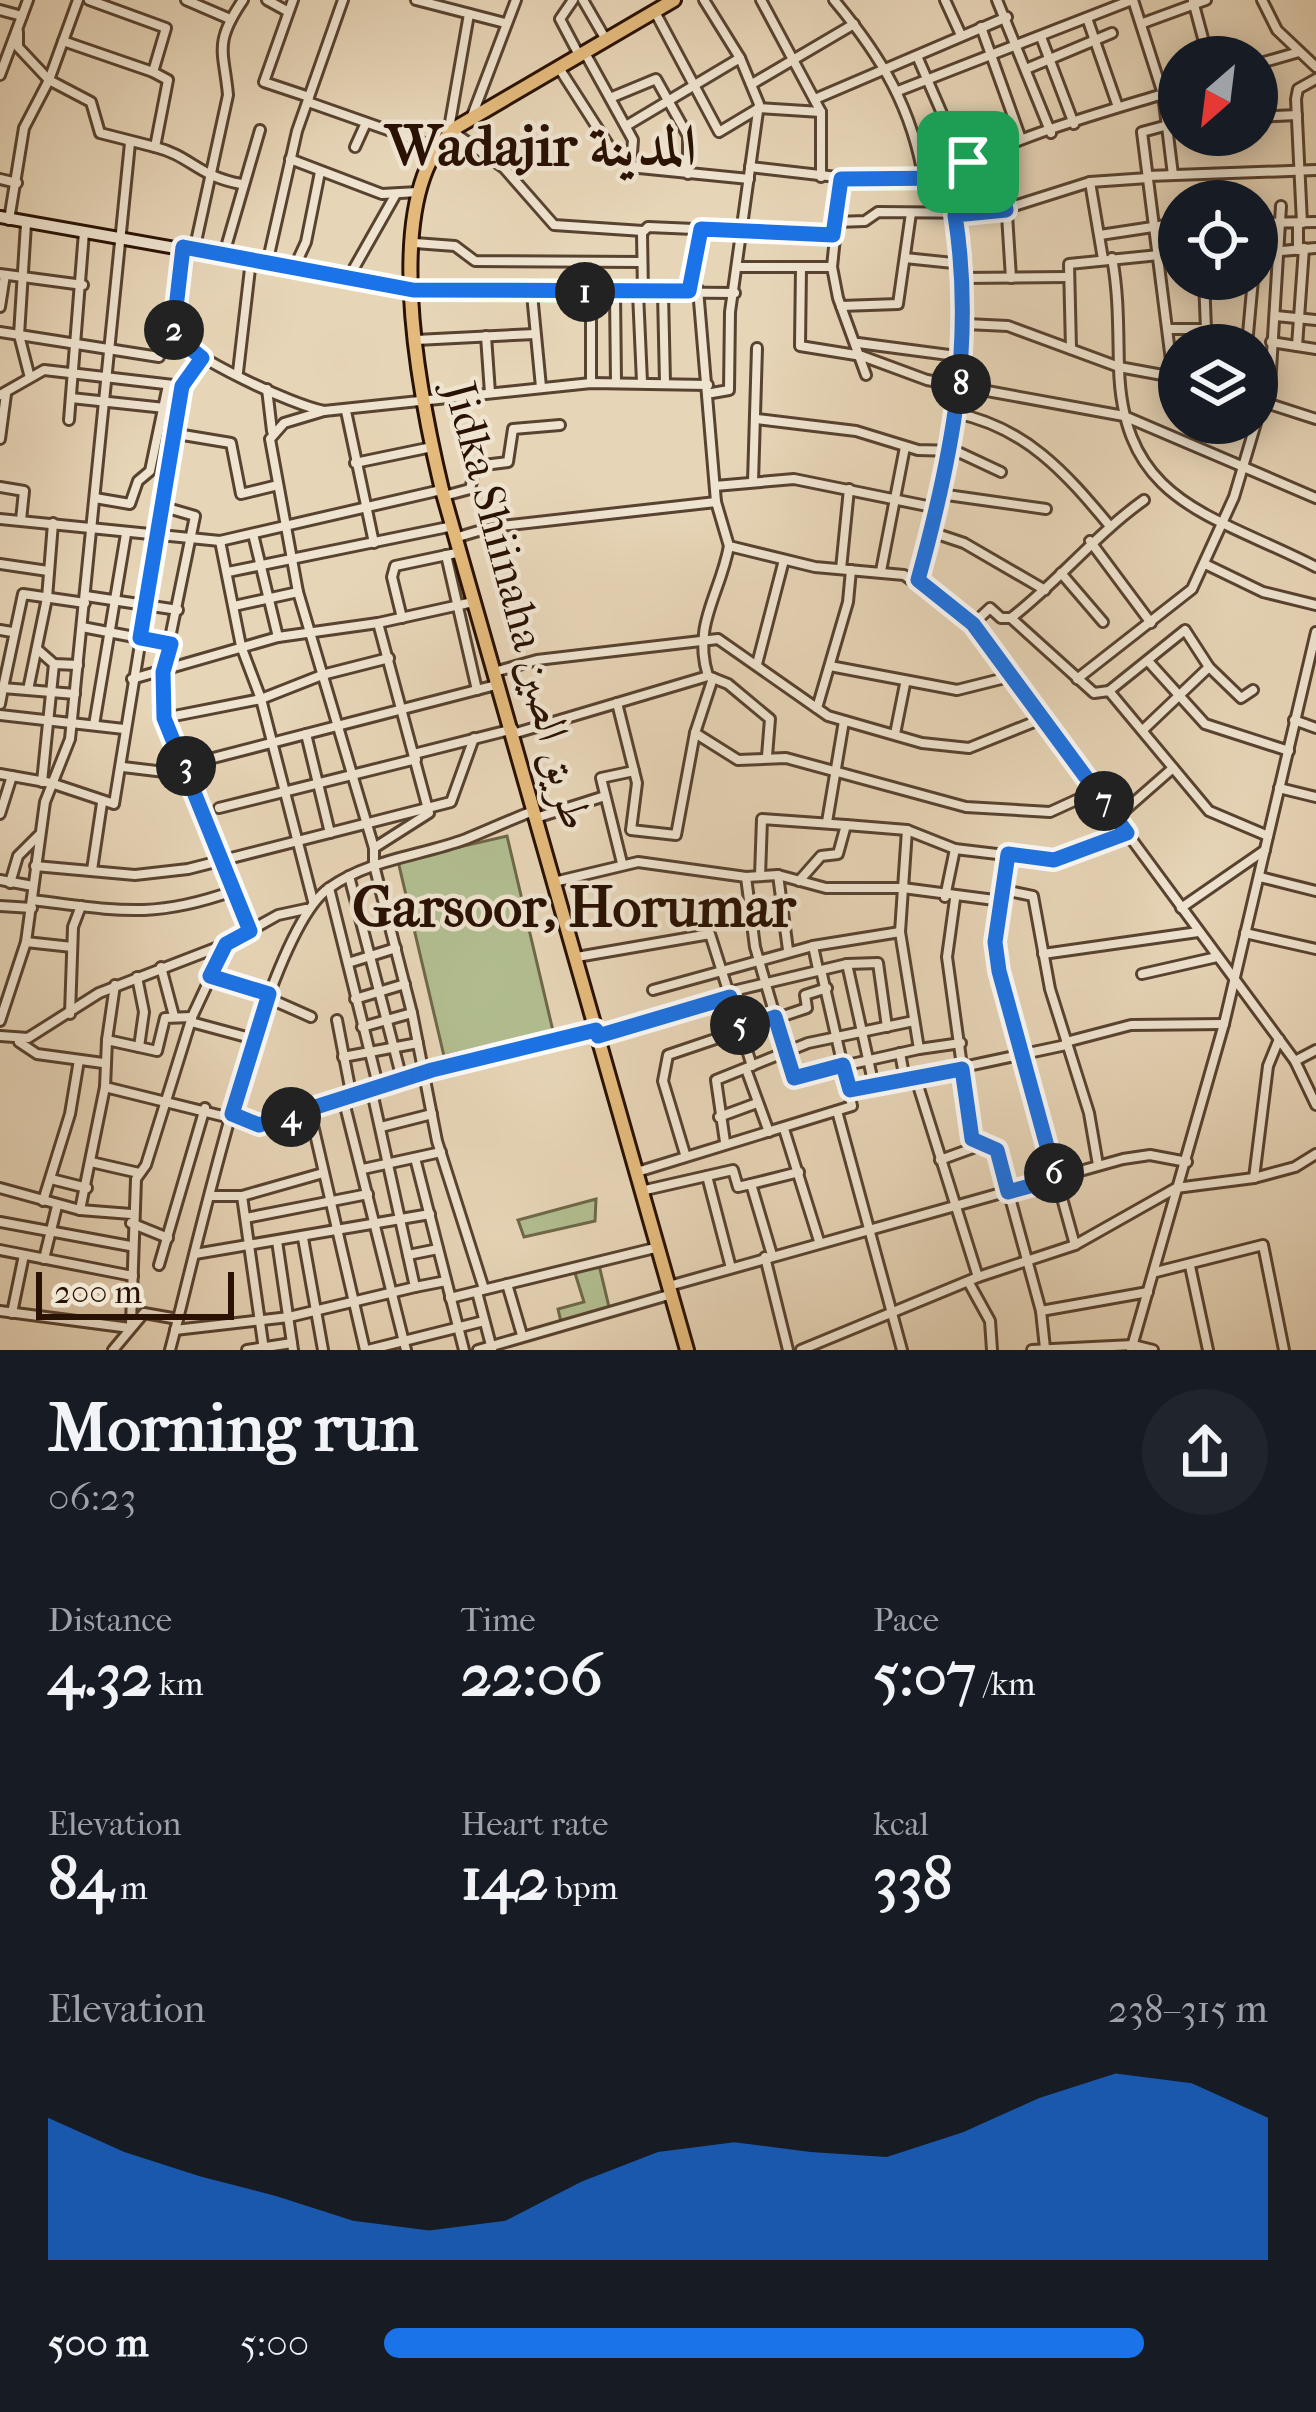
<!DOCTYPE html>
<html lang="en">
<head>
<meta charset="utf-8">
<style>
	:root { --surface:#171b24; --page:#20242c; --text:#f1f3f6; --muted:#9ea1a6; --accent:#1a73e8 }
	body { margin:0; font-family:"IM FELL French Canon",Amiri,serif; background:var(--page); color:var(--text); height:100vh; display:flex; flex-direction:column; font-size:45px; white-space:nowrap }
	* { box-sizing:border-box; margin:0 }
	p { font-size:39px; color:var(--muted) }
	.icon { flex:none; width:66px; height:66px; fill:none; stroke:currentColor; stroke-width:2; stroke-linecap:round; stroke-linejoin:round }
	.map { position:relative; height:1350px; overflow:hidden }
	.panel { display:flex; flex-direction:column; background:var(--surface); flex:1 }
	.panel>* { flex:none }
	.needle { width:78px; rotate:208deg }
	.tools { position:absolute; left:1158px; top:36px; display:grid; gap:24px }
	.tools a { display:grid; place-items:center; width:120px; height:120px; border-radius:50%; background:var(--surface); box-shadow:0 6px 30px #0003; font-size:60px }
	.scale { position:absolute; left:36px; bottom:30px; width:198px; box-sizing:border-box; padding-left:12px; border:6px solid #291103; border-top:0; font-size:33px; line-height:42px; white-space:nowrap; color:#291103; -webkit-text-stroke:9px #efe4d0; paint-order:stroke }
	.pin { position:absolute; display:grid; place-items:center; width:102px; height:102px; color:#fff; margin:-51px; border-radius:24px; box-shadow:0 6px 18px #0006 }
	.km { position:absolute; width:60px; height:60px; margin:-30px; border-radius:50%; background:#222; color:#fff; font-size:33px; line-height:60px; text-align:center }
	.round { display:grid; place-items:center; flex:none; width:126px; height:126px; border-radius:63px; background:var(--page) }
	.headline { display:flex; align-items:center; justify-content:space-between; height:204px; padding:0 48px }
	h1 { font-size:66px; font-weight:800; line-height:90px }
	.metrics { display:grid; grid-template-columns:repeat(3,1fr); gap:18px; height:204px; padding:12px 48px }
	.metrics div { display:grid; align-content:center }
	.metrics b { font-size:60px; font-weight:800 }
	.metrics small { font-size:33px; font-weight:400 }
	.metrics p { font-size:33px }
	.chart { height:336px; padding:24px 48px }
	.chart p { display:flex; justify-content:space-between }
	.chart svg { width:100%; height:216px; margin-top:12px; fill:var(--accent); opacity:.7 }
	ul { padding:0 48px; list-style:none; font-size:39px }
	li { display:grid; grid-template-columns:192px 144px 1fr; align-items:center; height:90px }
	li i { height:30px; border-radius:15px; background:var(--accent) }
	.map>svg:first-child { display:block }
	.green { fill:#b2be90; stroke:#6e684a; stroke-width:3 }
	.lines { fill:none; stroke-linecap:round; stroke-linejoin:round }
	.street-casing { stroke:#584230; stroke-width:14 }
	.secondary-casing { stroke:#291103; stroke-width:16 }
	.primary-casing { stroke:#291103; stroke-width:18 }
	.street { stroke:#efe4d0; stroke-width:8 }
	.secondary { stroke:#efe4d0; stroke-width:10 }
	.primary { stroke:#e4ba7c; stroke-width:12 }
	.route-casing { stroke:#fff; stroke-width:24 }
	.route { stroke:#1a73e8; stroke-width:15 }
	.labels { text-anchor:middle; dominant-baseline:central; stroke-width:9; stroke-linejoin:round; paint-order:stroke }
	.street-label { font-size:45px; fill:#291103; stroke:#efe4d0 }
	.district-label { font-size:57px; font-weight:bold; fill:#291103; stroke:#efe4d0 }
</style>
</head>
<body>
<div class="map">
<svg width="1316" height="1350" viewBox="0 0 1316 1350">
	<rect width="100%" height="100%" fill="#e7d5b7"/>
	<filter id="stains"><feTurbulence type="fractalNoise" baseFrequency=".00167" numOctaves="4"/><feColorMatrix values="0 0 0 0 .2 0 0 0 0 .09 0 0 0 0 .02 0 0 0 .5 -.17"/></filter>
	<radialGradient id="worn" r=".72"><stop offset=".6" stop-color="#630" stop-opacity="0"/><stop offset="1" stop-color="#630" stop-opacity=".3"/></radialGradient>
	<!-- green -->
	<g class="green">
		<polygon points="507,836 553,1031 444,1056 398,861"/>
		<polygon points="596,1199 595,1221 524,1237 518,1220"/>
		<polygon points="599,1265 609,1307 561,1322 558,1309 584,1302 574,1270"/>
	</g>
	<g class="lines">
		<!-- street casing -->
		<g class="street-casing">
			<g id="street">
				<path d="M 89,0 L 166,28 L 153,72 L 168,80 L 155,147 C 191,156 197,176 241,184"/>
				<polyline points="186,0 230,19"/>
				<polyline points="267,0 287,11"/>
				<polyline points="293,0 264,82 309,97"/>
				<polyline points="416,0 505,23"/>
				<polyline points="573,0 560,19 579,55"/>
				<polyline points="583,0 605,38"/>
				<polyline points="704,0 740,58 759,104 730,312 729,390 712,393"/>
				<polyline points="761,0 821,112 821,177"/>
				<path d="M 834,0 C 881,56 913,109 924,182"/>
				<polyline points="945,0 961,35"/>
				<polyline points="997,0 1051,133"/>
				<polyline points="1133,0 1163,94 1173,175"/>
				<polyline points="1262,0 1277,30 1316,67"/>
				<polyline points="1193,1 1208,57"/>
				<polyline points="0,10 22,16"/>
				<polyline points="655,12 719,132 759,108 821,112"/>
				<polyline points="1087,18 1118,107"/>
				<polyline points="1143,23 1206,0"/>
				<polyline points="981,27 1021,139"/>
				<polyline points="18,32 18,47 49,80 91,102 100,133 155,147"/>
				<polyline points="1041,37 1074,124"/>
				<polyline points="63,41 153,72"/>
				<polyline points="585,53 633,140 631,166"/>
				<polyline points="917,56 964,164"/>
				<polyline points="1257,64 1299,52"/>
				<polyline points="559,68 618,160 639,168 749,179"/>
				<polyline points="1026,69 1112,33"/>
				<polyline points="0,75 28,0"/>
				<polyline points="752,84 854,24"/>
				<polyline points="898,91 1132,0"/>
				<polyline points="610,98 656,79 688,136 688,174"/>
				<polyline points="815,99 1007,17"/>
				<polyline points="308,102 436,147"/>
				<polyline points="472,116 516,0"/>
				<polyline points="1257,117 1297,115"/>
				<polyline points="626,126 740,58"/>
				<polyline points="452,131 504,168 554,225 643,231"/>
				<polyline points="448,134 469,14"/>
				<polyline points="355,147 365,125"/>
				<polyline points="993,151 1006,199 1011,278"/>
				<polyline points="290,159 382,194 418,192"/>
				<polyline points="750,167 880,182 951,178 968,189 1001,185"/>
				<polyline points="1148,176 1316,170"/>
				<path d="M 951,178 C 982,143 1127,106 1179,89"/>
				<polyline points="0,179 17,183"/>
				<polyline points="841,179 832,267 838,298 866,375"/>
				<polyline points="1090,182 1103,259"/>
				<polyline points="9,220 24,128 49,80 78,0"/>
				<polyline points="836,222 865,221 878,212 992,213 1090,182 1148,178"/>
				<polyline points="1257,223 1316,222"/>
				<polyline points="1298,223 1298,250"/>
				<polyline points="1302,223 1296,99 1298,89 1316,79"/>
				<polyline points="26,224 19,335 29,374"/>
				<polyline points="1100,235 1179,223"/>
				<polyline points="415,243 455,246 475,261 642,262"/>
				<path d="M 194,251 L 228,95 C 224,51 213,44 243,0"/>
				<polyline points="1257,253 1316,248"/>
				<polyline points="224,254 260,130"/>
				<polyline points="905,258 963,264"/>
				<path d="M 1112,258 C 1119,295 1118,331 1119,368 C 1123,504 1213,514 1316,567"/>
				<polyline points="267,264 297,131 343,0"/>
				<polyline points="739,267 832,267"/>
				<polyline points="801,267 800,346 862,356 927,380 1124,416 1316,498"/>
				<polyline points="294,268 306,242 320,172"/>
				<polyline points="0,274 83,285"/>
				<polyline points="349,277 396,194"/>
				<polyline points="962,278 1067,277"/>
				<polyline points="698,289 716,502 729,546 815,567 904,575 973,624 1295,1061 1316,1105"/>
				<polyline points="413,290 735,293"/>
				<polyline points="689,291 698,232"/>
				<polyline points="615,292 616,383"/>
				<polyline points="638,293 642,382"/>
				<polyline points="643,293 642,233 648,227 833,235"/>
				<polyline points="663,293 665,383"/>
				<polyline points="532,294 541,387"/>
				<polyline points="841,306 898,304 911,213"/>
				<polyline points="0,307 5,275"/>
				<polyline points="1276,316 1316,320"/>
				<polyline points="966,324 1008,326 1119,367 1179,378"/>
				<polyline points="1170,329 1206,329 1204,279"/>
				<polyline points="0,332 159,357 165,334 173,334 182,248"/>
				<path d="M 173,334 C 192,358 292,405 324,411 L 591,383 L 708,385"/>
				<polyline points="486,336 490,393"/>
				<polyline points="416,340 535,334"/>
				<polyline points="1271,342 1316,349"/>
				<polyline points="858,343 964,357"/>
				<polyline points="1247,345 1253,279"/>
				<polyline points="1297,346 1304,248"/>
				<polyline points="1071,349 1069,264 1179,253"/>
				<polyline points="238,372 251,260"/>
				<polyline points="1173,376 1142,132 1179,122"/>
				<polyline points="591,383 591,292"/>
				<polyline points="267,389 272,431"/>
				<polyline points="0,395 44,370 182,386 202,358"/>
				<polyline points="71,398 165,408"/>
				<polyline points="1257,400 1316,419"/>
				<polyline points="1269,403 1281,206"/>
				<polyline points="324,411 284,423 270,439 298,592 374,848 374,865 412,1013 437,1141 484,1289"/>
				<polyline points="346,411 374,543"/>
				<path d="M 955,413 C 1025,427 1065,472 1109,525"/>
				<polyline points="757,419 856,431 918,450 956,451 1001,472"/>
				<polyline points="69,420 84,232"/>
				<polyline points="177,434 231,443 241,494 278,485"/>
				<polyline points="0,439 6,394"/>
				<polyline points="355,463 432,447"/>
				<polyline points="753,482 757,348"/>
				<polyline points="715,486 794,479 937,508"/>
				<polyline points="0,487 24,491 21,520"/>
				<polyline points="940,494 1046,509"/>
				<polyline points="444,496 470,489 476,466 508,462 513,429 560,425"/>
				<polyline points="95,498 130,504 138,481 150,471 168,385"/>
				<polyline points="164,507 195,516 163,672 164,718 251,931"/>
				<polyline points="0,519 220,541 441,490"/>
				<polyline points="931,532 964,543 1045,590"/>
				<polyline points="253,534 278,637"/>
				<polyline points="458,537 492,527 716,502"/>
				<polyline points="220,541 241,646 261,699 313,901"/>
				<polyline points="1090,541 1151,623"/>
				<polyline points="446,555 477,690"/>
				<polyline points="0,564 48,571"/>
				<polyline points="1205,564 1263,592 1316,605"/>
				<polyline points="841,569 849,489"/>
				<polyline points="881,571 905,447"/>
				<polyline points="228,572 453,526"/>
				<polyline points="1061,573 1103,622"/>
				<path d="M 918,581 C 952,459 974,341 955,215"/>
				<polyline points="86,596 178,610"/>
				<polyline points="234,606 298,592"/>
				<polyline points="402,618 392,577 395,566 461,552"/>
				<path d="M 1011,618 C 1059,581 1095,535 1144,500"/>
				<polyline points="973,624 990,608 1001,618 1011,618 1094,693 1109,691 1209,811 1268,836"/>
				<polyline points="82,627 171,644"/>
				<polyline points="0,630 12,632"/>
				<polyline points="37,649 54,664 78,665"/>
				<polyline points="1148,661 1205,724 1289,751"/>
				<polyline points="757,664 784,560"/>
				<polyline points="830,666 957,690 1013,676"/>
				<polyline points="494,672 537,660 718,639 828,716 922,743 969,748 1044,718"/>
				<path d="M 708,676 C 692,625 720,595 729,546"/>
				<polyline points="713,678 695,733 738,760 786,758 966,807 1050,812 1096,791"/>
				<polyline points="132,679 278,637 378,623 473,602"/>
				<polyline points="1077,679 1192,589 1234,497 1256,423"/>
				<polyline points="28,690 47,598 53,523"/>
				<polyline points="1109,691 1185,630 1209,667"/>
				<polyline points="75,694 3,688 23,594 85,603"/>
				<polyline points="617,703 637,783 631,830 676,835 695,733"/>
				<polyline points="0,704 3,688"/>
				<polyline points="817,708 848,602 851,570"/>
				<polyline points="0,715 124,729"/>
				<polyline points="164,718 261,699 322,675 389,658"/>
				<polyline points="1294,720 1316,728"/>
				<polyline points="94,725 126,534"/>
				<polyline points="1144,729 1209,667 1241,698 1253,690"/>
				<polyline points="516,733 708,676 728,684 770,719 767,756"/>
				<polyline points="306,734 330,833"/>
				<polyline points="895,734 905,684"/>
				<polyline points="414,754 513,729"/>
				<polyline points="186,765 496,685"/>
				<polyline points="123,767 190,775"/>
				<polyline points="0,774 51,783 114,804 182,386"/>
				<polyline points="42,782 54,664"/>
				<polyline points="1279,788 1316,797"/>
				<polyline points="219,808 416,759"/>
				<polyline points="0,814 12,776"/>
				<polyline points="539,817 605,796"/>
				<polyline points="1116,818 1173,768"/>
				<polyline points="827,822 844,721"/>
				<polyline points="374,848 429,813 378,623"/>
				<polyline points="1008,854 995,942 999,971 1075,1245"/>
				<polyline points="622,863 601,778 634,771"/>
				<polyline points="35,866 135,875 188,869 451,802 474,738"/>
				<polyline points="92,870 102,803"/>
				<polyline points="778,875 788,950"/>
				<polyline points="349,876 402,1079"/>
				<polyline points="760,876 762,819 846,825"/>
				<polyline points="746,877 755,947 793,1077 919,1049 900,932 907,830"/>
				<polyline points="1260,877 1316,891"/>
				<polyline points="0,880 33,886"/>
				<polyline points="799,881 821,856 838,854 846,825 907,830 955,849 1048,860 1127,833"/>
				<polyline points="554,882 638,862 746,877 778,875 826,888 903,888 1002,901"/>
				<polyline points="10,883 18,856 38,836"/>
				<polyline points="329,888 379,1089"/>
				<polyline points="1004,890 1033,896 1050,989 1089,1113 1098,1165"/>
				<polyline points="945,897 955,849"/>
				<polyline points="955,899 947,957 972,1139 997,1150 1041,1311 1045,1348"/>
				<path d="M 32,900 C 116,910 151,920 233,891"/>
				<polyline points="0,906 32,908"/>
				<polyline points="1181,908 1265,850"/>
				<polyline points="749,914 780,912"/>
				<polyline points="1245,933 1316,949"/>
				<polyline points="26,942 72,947"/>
				<polyline points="1043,954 1198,932"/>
				<polyline points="577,957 710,934 752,1066"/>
				<polyline points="348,963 396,948"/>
				<polyline points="847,964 878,963 887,1027"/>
				<polyline points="161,967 174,1016"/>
				<polyline points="818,969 813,946 900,932"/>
				<polyline points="1142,974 1217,957"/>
				<polyline points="137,977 144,1012 139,1047"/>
				<polyline points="210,977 269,995"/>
				<polyline points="653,990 813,946"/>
				<polyline points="729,992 847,964 874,1086"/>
				<polyline points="268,998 311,1017"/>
				<polyline points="355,999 405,984"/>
				<polyline points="70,1014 73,927 81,906"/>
				<polyline points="337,1020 352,1098"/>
				<polyline points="0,1021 26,942 45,802 70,739 130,143"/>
				<polyline points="191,1022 254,1039"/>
				<polyline points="362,1027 412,1013"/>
				<polyline points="0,1036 28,1038 99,993 226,944 278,915 306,909"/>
				<polyline points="598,1036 730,997"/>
				<polyline points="107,1040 115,985"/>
				<polyline points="19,1042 37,1054 103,1063"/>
				<polyline points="1066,1042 1131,1025 1224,1024"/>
				<polyline points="919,1049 961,1043"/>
				<polyline points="900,1053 905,1080"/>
				<polyline points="343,1057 418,1043"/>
				<polyline points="1295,1061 1316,1050"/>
				<polyline points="746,1069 769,1132"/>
				<polyline points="916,1079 978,1277"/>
				<polyline points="105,1087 107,1040 157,1051 165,1018 192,1017"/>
				<polyline points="851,1091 1066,1045"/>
				<polyline points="372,1092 415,1287 446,1281"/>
				<polyline points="344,1102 406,1350"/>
				<polyline points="837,1111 902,1350"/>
				<polyline points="310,1112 365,1350"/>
				<polyline points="719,1117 757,1103"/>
				<polyline points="381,1127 432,1114"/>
				<polyline points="784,1129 819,1241"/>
				<polyline points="725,1142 716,1080 808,1043 914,1021"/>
				<polyline points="685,1154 663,1081 668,1055 807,1008 805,995 827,988"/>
				<polyline points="415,1158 464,1350"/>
				<polyline points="940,1160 973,1148 973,1142"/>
				<polyline points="91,1162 139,1173"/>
				<polyline points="363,1169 441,1152"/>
				<polyline points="637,1172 852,1106 821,970"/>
				<polyline points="707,1176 731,1268"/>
				<polyline points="1254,1178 1268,1066 1279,1039"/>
				<polyline points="51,1179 87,1188"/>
				<polyline points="751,1184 799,1172"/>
				<polyline points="0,1188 80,1210 131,1214"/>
				<polyline points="641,1191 733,1170 738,1187 751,1184 772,1255"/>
				<polyline points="211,1196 242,1196 323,1173"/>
				<polyline points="242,1196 264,1350"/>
				<polyline points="43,1201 70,1114 79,1060"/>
				<polyline points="80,1210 105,1087 259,1125 432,1071 596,1031"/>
				<polyline points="246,1218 368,1194"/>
				<polyline points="0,1222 130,1246"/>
				<polyline points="131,1223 168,1238"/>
				<polyline points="303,1238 323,1350"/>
				<polyline points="277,1241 293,1350"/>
				<polyline points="0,1250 133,1276"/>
				<polyline points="195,1254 430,1214"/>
				<polyline points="408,1255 438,1249"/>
				<polyline points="765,1257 788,1350"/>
				<polyline points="44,1259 57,1206"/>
				<polyline points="159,1265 205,1108"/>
				<polyline points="1190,1266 1208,1350"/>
				<polyline points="1156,1272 1263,1245 1284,1350"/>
				<polyline points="969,1283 990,1321 992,1350"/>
				<polyline points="507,1284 522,1335"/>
				<polyline points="669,1286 1123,1159 1150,1155 1187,1162"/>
				<polyline points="477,1292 492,1349"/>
				<polyline points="450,1298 659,1247"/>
				<polyline points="0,1311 130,1328"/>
				<polyline points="1041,1311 1148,1292"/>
				<polyline points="12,1313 24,1255"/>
				<polyline points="131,1324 136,1179 146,1165 192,1017 226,944"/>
				<polyline points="175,1330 289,1317 415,1287"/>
				<polyline points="113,1350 144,1313 178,1319"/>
				<path d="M 170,1350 C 194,1262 264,933 329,888 C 370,859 420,856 466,839 C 488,830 510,820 533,811"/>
				<polyline points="247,1350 292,1343"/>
				<polyline points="368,1350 484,1321"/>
				<polyline points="478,1350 672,1294"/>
				<polyline points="801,1350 978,1277 1075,1245 1176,1188 1254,1178 1295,1167 1316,1154"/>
				<polyline points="1032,1350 1133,1345 1153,1350"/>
				<polyline points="1131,1350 1224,1024 1316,632"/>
			</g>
		</g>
		<!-- secondary casing -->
		<g class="secondary-casing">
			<polyline id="secondary" points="0,217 413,290"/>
		</g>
		<!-- primary casing -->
		<g class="primary-casing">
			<path id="primary" d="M 674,0 L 457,127 C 376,191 421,402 442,490 L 687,1350"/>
		</g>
		<!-- street -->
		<use href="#street" class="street"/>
		<!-- secondary -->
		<use href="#secondary" class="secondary"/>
		<!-- primary -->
		<use href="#primary" class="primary"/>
	</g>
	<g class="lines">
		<!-- route casing -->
		<g class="route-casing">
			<path id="route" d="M 993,152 L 1006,210 L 955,215 C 975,343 952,456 918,580 L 973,624 L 1127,833 L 1054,860 L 1008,854 L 995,942 L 999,971 L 1056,1179 L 1008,1192 L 997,1150 L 972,1139 L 962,1069 L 850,1090 L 843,1065 L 794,1078 L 775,1017 L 741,1029 L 730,997 L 598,1036 L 596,1030 L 432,1070 L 259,1125 L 232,1114 L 269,994 L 210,976 L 226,944 L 250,931 L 164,718 L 163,672 L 171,644 L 140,638 L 182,386 L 202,358 L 173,334 L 183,247 L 413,290 L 689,291 L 701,229 L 833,235 L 841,179 L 951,178 L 972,158 Z"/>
		</g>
		<!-- route -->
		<use href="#route" class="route"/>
	</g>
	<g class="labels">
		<!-- street labels -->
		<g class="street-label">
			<text transform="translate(518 606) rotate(75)">Jidka Shiinaha طريق الصين</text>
		</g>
		<!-- district labels -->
		<g class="district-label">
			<text x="541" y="146">Wadajir المدينة</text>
			<text x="574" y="907">Garsoor, Horumar</text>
		</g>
	</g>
	<rect width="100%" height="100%" filter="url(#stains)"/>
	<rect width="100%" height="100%" fill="url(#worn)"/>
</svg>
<div class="tools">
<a><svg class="needle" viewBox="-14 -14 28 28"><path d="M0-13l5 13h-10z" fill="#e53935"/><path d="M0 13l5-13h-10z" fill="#9ea1a6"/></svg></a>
<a><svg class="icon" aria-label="locate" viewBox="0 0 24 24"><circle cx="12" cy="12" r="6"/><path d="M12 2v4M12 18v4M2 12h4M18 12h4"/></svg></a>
<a><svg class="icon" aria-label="layers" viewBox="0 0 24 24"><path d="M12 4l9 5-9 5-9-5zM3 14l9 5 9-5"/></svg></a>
</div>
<div class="scale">200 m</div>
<div class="pin" style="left:968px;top:162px;background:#1e9e55"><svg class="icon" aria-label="arrive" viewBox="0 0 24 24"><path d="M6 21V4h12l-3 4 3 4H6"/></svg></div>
<b class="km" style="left:585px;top:292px">1</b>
<b class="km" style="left:174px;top:330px">2</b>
<b class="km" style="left:186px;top:766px">3</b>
<b class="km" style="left:291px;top:1117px">4</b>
<b class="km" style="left:740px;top:1025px">5</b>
<b class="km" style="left:1054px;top:1173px">6</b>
<b class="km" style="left:1104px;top:801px">7</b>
<b class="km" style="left:961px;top:384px">8</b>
</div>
<section class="panel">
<div class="headline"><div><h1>Morning run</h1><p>06:23</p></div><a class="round"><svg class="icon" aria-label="share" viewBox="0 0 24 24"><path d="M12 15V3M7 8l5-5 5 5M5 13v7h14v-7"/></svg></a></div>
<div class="metrics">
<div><p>Distance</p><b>4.32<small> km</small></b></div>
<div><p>Time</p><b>22:06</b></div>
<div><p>Pace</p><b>5:07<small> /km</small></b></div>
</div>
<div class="metrics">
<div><p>Elevation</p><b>84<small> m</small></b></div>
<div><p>Heart rate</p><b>142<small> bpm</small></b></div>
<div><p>kcal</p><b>338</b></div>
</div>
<div class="chart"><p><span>Elevation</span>238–315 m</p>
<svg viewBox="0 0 160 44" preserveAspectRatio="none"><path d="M0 44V15L10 22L20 27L30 31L40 36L50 38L60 36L70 28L80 22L90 20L100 22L110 23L120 18L130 11L140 6L150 8L160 15V44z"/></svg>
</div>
<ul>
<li><b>500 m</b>5:00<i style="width:86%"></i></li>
</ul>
</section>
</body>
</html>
